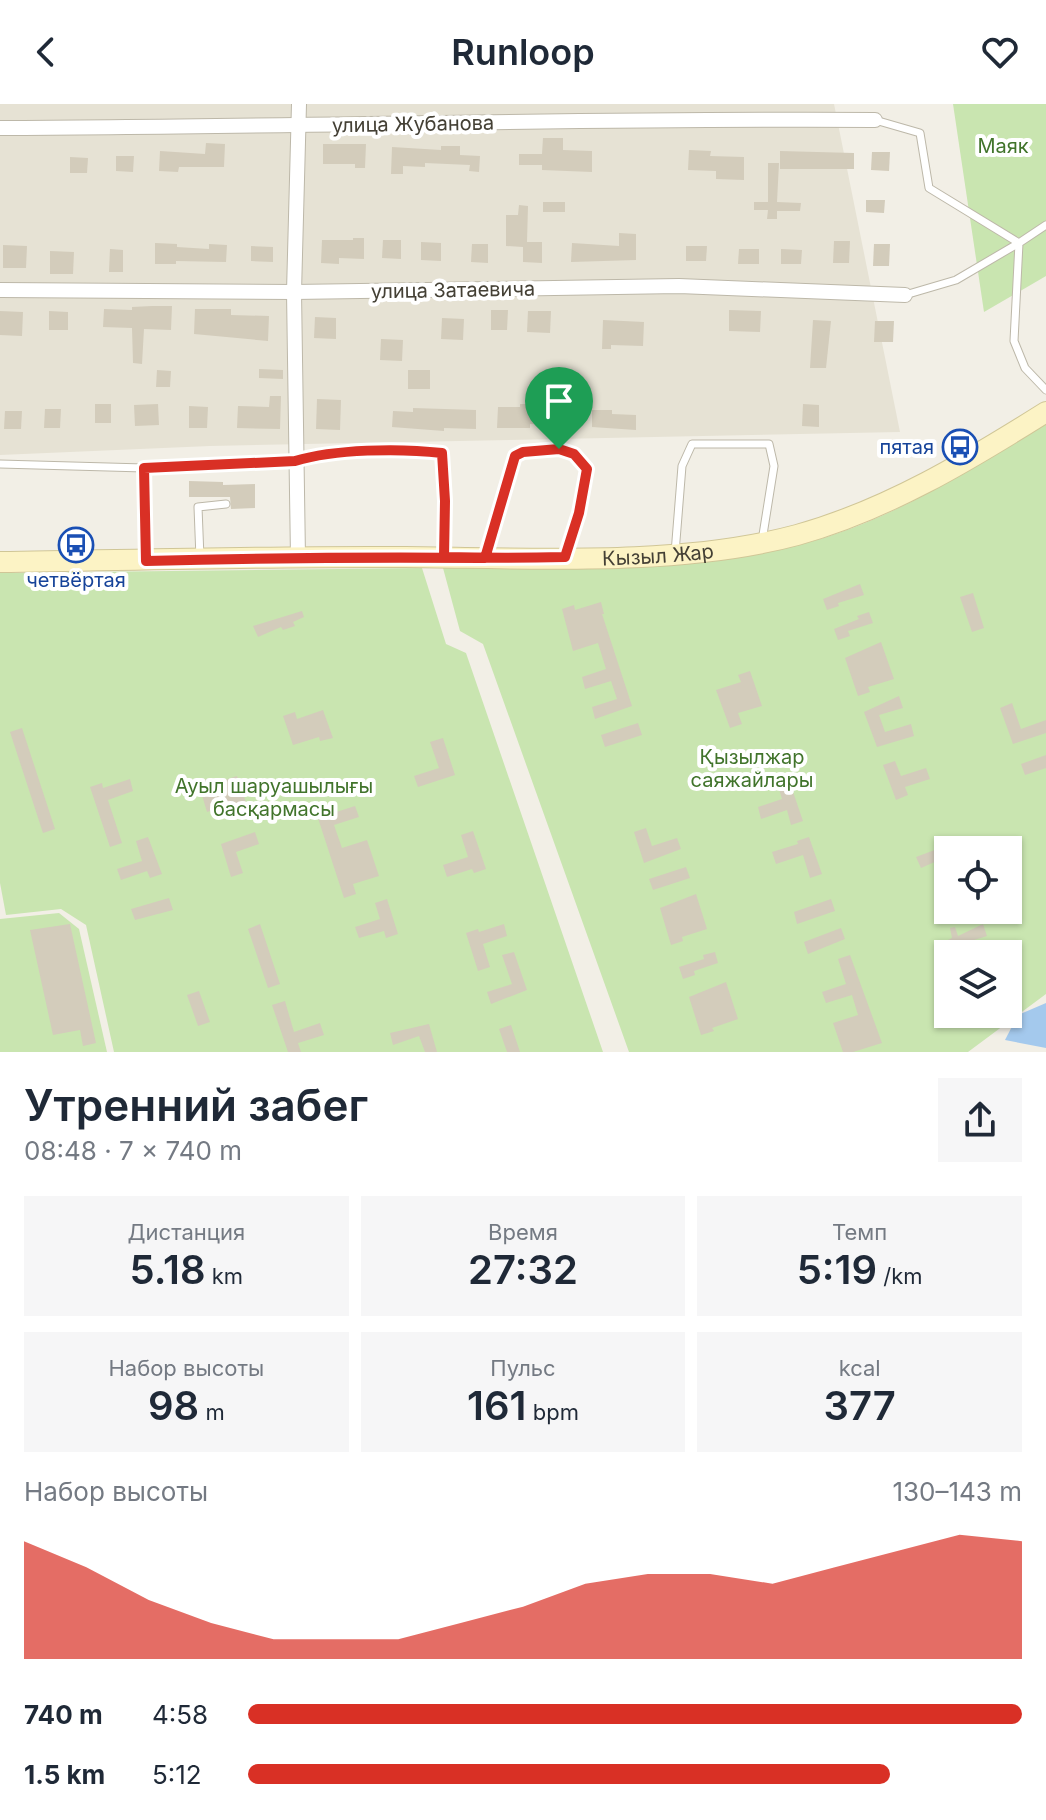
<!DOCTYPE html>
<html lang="ru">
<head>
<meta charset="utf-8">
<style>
	:root { --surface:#fff; --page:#f6f6f7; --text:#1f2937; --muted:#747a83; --accent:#d93025 }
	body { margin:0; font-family:Inter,sans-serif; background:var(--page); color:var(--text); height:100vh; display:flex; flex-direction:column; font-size:30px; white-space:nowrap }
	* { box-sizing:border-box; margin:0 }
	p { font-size:26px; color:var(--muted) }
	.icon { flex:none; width:44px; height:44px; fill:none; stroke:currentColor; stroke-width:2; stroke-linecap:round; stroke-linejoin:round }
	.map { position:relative; height:948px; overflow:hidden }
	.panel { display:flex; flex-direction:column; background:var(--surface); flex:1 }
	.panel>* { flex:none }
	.tools { position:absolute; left:934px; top:732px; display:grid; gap:16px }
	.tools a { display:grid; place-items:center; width:88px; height:88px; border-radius:0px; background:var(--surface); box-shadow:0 2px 6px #0004; font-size:40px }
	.pin { position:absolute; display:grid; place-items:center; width:68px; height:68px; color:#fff; margin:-82px -34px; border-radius:50% 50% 50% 0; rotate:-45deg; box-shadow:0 0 8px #0007 }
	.pin .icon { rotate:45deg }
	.round { display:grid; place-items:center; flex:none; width:84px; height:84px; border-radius:0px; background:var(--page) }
	.headline { display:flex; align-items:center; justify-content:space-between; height:136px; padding:0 24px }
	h1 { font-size:44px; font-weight:600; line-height:60px }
	.metrics { display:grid; grid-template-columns:repeat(3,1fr); gap:12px; height:136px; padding:8px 24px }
	.metrics div { display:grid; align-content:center; border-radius:0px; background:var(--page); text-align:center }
	.metrics b { font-size:40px; font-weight:600 }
	.metrics small { font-size:22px; font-weight:400 }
	.metrics p { font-size:22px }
	.chart { height:224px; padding:16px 24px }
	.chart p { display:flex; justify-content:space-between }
	.chart svg { width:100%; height:144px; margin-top:8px; fill:var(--accent); opacity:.7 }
	ul { padding:0 24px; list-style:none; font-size:26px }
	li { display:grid; grid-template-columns:128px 96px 1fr; align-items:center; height:60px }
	li i { height:20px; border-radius:10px; background:var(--accent) }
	header { display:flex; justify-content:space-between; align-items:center; height:104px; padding:0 24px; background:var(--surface); font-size:36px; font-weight:600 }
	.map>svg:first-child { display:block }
	.residential { fill:#e6e2d4 }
	.green { fill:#c9e5b0; fill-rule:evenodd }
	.water { fill:#a4c9ed }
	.building { fill:#d3ccbb }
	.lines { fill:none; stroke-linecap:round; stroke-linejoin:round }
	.lane-casing { stroke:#bdb8a9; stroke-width:9 }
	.street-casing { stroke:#bdb8a9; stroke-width:16 }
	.secondary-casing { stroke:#d0c697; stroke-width:22 }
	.lane { stroke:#fff; stroke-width:7 }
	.street { stroke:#fff; stroke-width:14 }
	.secondary { stroke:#fcf3c5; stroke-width:20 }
	.route-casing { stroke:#fff; stroke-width:16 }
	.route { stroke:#d93025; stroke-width:10 }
	.labels { text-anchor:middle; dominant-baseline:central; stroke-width:8; stroke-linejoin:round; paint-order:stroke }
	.street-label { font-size:20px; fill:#444035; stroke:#fff }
	.park-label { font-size:20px; fill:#41742b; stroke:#fff }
	.transit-label { font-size:20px; fill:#164399; stroke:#fff; text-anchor:end }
</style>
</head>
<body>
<header><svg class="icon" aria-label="back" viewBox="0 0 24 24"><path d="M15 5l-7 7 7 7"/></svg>Runloop<svg class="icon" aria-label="heart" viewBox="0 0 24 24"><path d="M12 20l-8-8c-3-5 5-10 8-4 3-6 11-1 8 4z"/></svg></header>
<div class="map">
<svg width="1046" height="948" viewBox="0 0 1046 948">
	<rect width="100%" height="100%" fill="#f2efe6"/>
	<!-- residential -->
	<polygon class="residential" points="0,0 834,0 900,328 210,342 0,351"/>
	<!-- green -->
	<g class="green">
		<polygon points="953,0 1046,0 1046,172 984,208"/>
		<path d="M 1046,317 L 1046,890 L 968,948 L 629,948 L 483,540 L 460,527 L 443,464 C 584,463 732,474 865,419 C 929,393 988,354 1046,317 ZM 948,746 L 1008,746 L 1008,806 L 948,806 ZM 948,850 L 1008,850 L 1008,910 L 948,910 Z"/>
		<polygon points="422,464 446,540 466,549 603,948 114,948 86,821 61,805 6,811 0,779 0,469"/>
		<polygon points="59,809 79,825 107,948 0,948 0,815"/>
	</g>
	<!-- water -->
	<polygon class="water" points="1046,899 1046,944 1005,936 1018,911"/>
	<!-- building -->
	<g class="building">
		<polygon points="543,34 563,34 563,46 592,47 592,68 542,66 542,61 519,61 519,50 542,50"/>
		<polygon points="206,39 225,40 224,63 179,63 178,68 159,67 160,47 205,50"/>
		<polygon points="323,40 366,40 365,64 355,64 355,60 323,60"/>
		<polygon points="441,42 460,42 460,51 480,52 479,68 469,67 470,61 425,59 425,63 403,62 403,70 391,70 392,43 441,46"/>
		<polygon points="689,46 711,47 710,52 744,53 744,76 716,75 716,67 688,66"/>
		<polygon points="780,47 854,49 854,65 780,65"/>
		<polygon points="872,48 890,48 889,67 871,66"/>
		<polygon points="116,52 134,52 133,68 116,67"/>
		<polygon points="70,53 88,54 87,69 70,69"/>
		<polygon points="768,59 779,59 777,98 801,99 800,107 777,107 777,115 767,115 768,106 754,106 754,98 768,98"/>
		<polygon points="866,96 885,96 884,109 866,108"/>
		<rect x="543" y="98" width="22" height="10"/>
		<polygon points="519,101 528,102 527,138 542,138 542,159 523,158 523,143 506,142 506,111 518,111"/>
		<polygon points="619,129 636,130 636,156 571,158 572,139 619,142"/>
		<polygon points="353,134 364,134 364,155 339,154 339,160 321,159 322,136 353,136"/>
		<polygon points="383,136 401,136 401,155 382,154"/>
		<polygon points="834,137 850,137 849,159 833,159"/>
		<polygon points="421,138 441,139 441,157 421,156"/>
		<polygon points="155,139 177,140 177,143 209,145 209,140 227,141 226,158 176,157 176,160 155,160"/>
		<polygon points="472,140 488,140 488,159 471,158"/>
		<polygon points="874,140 890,140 889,162 873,162"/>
		<polygon points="3,141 27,142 26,164 3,164"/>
		<polygon points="251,142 273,143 273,158 251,157"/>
		<polygon points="686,142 707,142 706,157 686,157"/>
		<polygon points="110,145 123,146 123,168 109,168"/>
		<polygon points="739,145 759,145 759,160 738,160"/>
		<polygon points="781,145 802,146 801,160 781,160"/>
		<polygon points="50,147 74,148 73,170 50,170"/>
		<polygon points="152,202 172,202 171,226 144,225 142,260 133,259 132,224 103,223 104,205 132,206 132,203"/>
		<polygon points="195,205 231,205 231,211 269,212 268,237 194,230"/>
		<polygon points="491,206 508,206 507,226 491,226"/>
		<polygon points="729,206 761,207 760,228 729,227"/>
		<polygon points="0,207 23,208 22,232 0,231"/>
		<polygon points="49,207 68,208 68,226 49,226"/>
		<polygon points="528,207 551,207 550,229 527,228"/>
		<polygon points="315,213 336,214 336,235 314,234"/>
		<polygon points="442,214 464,215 463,236 441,235"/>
		<polygon points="603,216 644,218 643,242 611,241 611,245 602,245"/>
		<polygon points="813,216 831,217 826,264 810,264"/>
		<polygon points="875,217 894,217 893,238 874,238"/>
		<polygon points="381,235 403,236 402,257 380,256"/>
		<polygon points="259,265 283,266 283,275 259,274"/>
		<polygon points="157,266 171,267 170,283 156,283"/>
		<rect x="408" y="266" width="22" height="19"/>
		<polygon points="270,292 281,292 280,325 237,324 238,302 269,303"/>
		<polygon points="317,295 341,296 340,326 316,325"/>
		<polygon points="538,297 560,298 559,321 530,320 530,324 497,324 498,303 520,303 520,300 538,300"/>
		<rect x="95" y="300" width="16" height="19"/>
		<polygon points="158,300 159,321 135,322 134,301"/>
		<polygon points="803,300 819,301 819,323 802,322"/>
		<polygon points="189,302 208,303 207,324 189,324"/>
		<polygon points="413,304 476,306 476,325 444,324 444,327 392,323 393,307 413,308"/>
		<polygon points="45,305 61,305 60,324 44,324"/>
		<polygon points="592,306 612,306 612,310 636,311 636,326 592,323"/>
		<polygon points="5,307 22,307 21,325 4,325"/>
		<polygon points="189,377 223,378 223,381 255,380 255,404 231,405 230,393 189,393"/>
		<polygon points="860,480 864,491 838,499 839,502 827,506 823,495"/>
		<polygon points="973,489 984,524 972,528 960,493"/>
		<polygon points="601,498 604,510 602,510 632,602 595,615 592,603 617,595 611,577 585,585 582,573 606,565 598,539 573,547 562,505 574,501 575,506"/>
		<polygon points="302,507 304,513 293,518 295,522 283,526 281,523 258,533 253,522"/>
		<polygon points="869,508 873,519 848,527 850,532 838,536 834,525 859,515 857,512"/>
		<polygon points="881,538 894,575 868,583 870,588 858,592 845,554"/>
		<polygon points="750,567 762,602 738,609 742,620 730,624 716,586 741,578 738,571"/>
		<polygon points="899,592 903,604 879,611 885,628 911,620 914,632 877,643 864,608"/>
		<polygon points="1012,599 1021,625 1046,616 1046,629 1013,640 1000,604"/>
		<polygon points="323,606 333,634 320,637 319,633 293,641 283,612 295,608 297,615"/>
		<polygon points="638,619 642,631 605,643 601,631"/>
		<polygon points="22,624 55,725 43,729 10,628"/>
		<polygon points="443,634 455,671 418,683 414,672 439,664 430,638"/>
		<polygon points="1046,651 1046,664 1025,671 1021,660"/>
		<polygon points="895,657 901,672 926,664 930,675 905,683 908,691 896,696 883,661"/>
		<polygon points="237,672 250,710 238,714 233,699 207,708 198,678 210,674 212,680"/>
		<polygon points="130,675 133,687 108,696 122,739 110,743 90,683 102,679 103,684"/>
		<polygon points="791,682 803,717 791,721 787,706 761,715 758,703 782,695 779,685"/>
		<polygon points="355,702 359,713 334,721 342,744 367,736 379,772 353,780 356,790 344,794 316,708 328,704 330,710"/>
		<polygon points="646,724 652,742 677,734 681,745 644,759 634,728"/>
		<polygon points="473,727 486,765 474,769 472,765 447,773 443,761 468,753 461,731"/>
		<polygon points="255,728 259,740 236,748 243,769 231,773 221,740"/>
		<polygon points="148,733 162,770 150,774 147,767 121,776 117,765 142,757 136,737"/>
		<polygon points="809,733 822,770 810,774 803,751 776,760 772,748 798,740 797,737"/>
		<polygon points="948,741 948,752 921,764 916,753"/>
		<polygon points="686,763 690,774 653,786 649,775"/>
		<polygon points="696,790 707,825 682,833 683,837 671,841 660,804"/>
		<polygon points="169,794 173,806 135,816 131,805"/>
		<polygon points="387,795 398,830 386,834 384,827 359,834 355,823 380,815 375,799"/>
		<polygon points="831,795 835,807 797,820 794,808"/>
		<polygon points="70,820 96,939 83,942 80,926 53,931 30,826"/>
		<polygon points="260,820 280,880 268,884 248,825"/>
		<polygon points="504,820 507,832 483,840 490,863 478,867 466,829 478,825 479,828"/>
		<polygon points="983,820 987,832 961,840 965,850 951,848 946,837 952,834 950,824 955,823 958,832"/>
		<polygon points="841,824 845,835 808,850 804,838"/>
		<polygon points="514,848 527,886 491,900 487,888 512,880 502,851"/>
		<polygon points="715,848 718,859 694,867 695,871 683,875 679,863 704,855 703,851"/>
		<polygon points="850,851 882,939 853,948 843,948 833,919 858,911 852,891 826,899 822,888 846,880 838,855"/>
		<polygon points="726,878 738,915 712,924 714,927 701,931 689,893"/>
		<polygon points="199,887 210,918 198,922 187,891"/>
		<polygon points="285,897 294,928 320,919 324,931 298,939 301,948 288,948 272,901"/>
		<polygon points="429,920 437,948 425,948 419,932 393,941 390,929"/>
		<polygon points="511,921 520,948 507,948 499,925"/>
	</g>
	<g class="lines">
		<!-- lane casing -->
		<g class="lane-casing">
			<g id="lane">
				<polyline points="875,16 920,29 929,84 1019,139 956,176 905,191"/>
				<polyline points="1046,121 1019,139 1014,237 1025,264 1046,286"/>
				<path d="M 0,360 L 144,364 L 295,357 C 335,345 400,344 442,349 L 445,397 L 444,451"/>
				<polyline points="144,364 146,453"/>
				<polyline points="675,449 682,362 692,340 769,340 774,362 762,437"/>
				<path d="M 485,453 L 515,352 C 529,345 560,341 574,350 C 579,353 584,360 587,365 L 579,409 L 566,451"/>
				<polyline points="200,454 198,403 226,400"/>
			</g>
		</g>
		<!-- street casing -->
		<g class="street-casing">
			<g id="street">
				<path d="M 0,24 C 292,23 583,14 875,16"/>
				<polyline points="0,186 294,188 679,182 905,191"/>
				<polyline points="298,454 294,188 299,0"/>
			</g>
		</g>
		<!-- secondary casing -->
		<g class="secondary-casing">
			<g id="secondary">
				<path id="s1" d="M 0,458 C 135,456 270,452 405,453 C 529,454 679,463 797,431 C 887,406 968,357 1046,308"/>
			</g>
		</g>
		<!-- lane -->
		<use href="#lane" class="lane"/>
		<!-- street -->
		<use href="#street" class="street"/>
		<!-- secondary -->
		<use href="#secondary" class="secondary"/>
	</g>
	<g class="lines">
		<!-- route casing -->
		<g class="route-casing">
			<path id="route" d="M 559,345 L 523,348 L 515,352 L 485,454 C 372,453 259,454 146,457 L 144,364 L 295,357 C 335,345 399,344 442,349 L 445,397 L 444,453 C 484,454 525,454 565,453 L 579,409 L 587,365 L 574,350 L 559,345"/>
		</g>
		<!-- route -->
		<use href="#route" class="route"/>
	</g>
	<!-- icons -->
	<defs>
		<g id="bus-ring" transform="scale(1.8)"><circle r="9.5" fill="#fff" stroke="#1a4fb4" stroke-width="1.5"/><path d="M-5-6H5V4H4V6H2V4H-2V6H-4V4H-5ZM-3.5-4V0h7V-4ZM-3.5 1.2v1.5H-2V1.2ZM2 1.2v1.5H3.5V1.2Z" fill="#1a4fb4"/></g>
	</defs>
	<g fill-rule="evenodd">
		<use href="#bus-ring" x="960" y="343"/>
		<use href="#bus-ring" x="76" y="441"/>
	</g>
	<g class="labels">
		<!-- street labels -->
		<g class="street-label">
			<text transform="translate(413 20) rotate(-1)">улица Жубанова</text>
			<text transform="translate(453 186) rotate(-1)">улица Затаевича</text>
			<text stroke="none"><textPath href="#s1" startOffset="658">Кызыл Жар</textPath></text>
		</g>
		<!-- park labels -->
		<g class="park-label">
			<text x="1003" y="42">Маяк</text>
			<text x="752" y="653">Қызылжар<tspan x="752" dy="23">саяжайлары</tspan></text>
			<text x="274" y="682">Ауыл шаруашылығы<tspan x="274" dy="23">басқармасы</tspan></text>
		</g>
		<!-- transit labels -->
		<g class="transit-label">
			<text x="934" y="343">пятая</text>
			<text x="76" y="476" text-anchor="middle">четвёртая</text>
		</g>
	</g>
</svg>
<div class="tools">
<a><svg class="icon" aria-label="locate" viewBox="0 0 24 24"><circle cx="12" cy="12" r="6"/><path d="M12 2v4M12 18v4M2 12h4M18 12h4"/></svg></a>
<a><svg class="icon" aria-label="layers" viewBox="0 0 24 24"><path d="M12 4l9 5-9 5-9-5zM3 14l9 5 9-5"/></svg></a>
</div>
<div class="pin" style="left:559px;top:345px;background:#1e9e55"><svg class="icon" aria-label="arrive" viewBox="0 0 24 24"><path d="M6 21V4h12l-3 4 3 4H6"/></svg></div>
</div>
<section class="panel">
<div class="headline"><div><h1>Утренний забег</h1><p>08:48 · 7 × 740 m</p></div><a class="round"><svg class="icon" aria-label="share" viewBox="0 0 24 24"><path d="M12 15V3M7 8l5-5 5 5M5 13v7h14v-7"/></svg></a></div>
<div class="metrics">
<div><p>Дистанция</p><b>5.18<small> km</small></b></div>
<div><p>Время</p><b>27:32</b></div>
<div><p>Темп</p><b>5:19<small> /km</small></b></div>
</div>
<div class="metrics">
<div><p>Набор высоты</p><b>98<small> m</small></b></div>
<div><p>Пульс</p><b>161<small> bpm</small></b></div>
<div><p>kcal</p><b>377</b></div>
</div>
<div class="chart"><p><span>Набор высоты</span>130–143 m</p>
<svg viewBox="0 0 160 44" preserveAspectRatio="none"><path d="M0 44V8L10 16L20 26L30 33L40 38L50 38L60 38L70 33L80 28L90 21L100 18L110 18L120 21L130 16L140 11L150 6L160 8V44z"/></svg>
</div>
<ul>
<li><b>740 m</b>4:58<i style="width:100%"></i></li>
<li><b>1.5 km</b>5:12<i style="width:83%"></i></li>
</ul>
</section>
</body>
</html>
